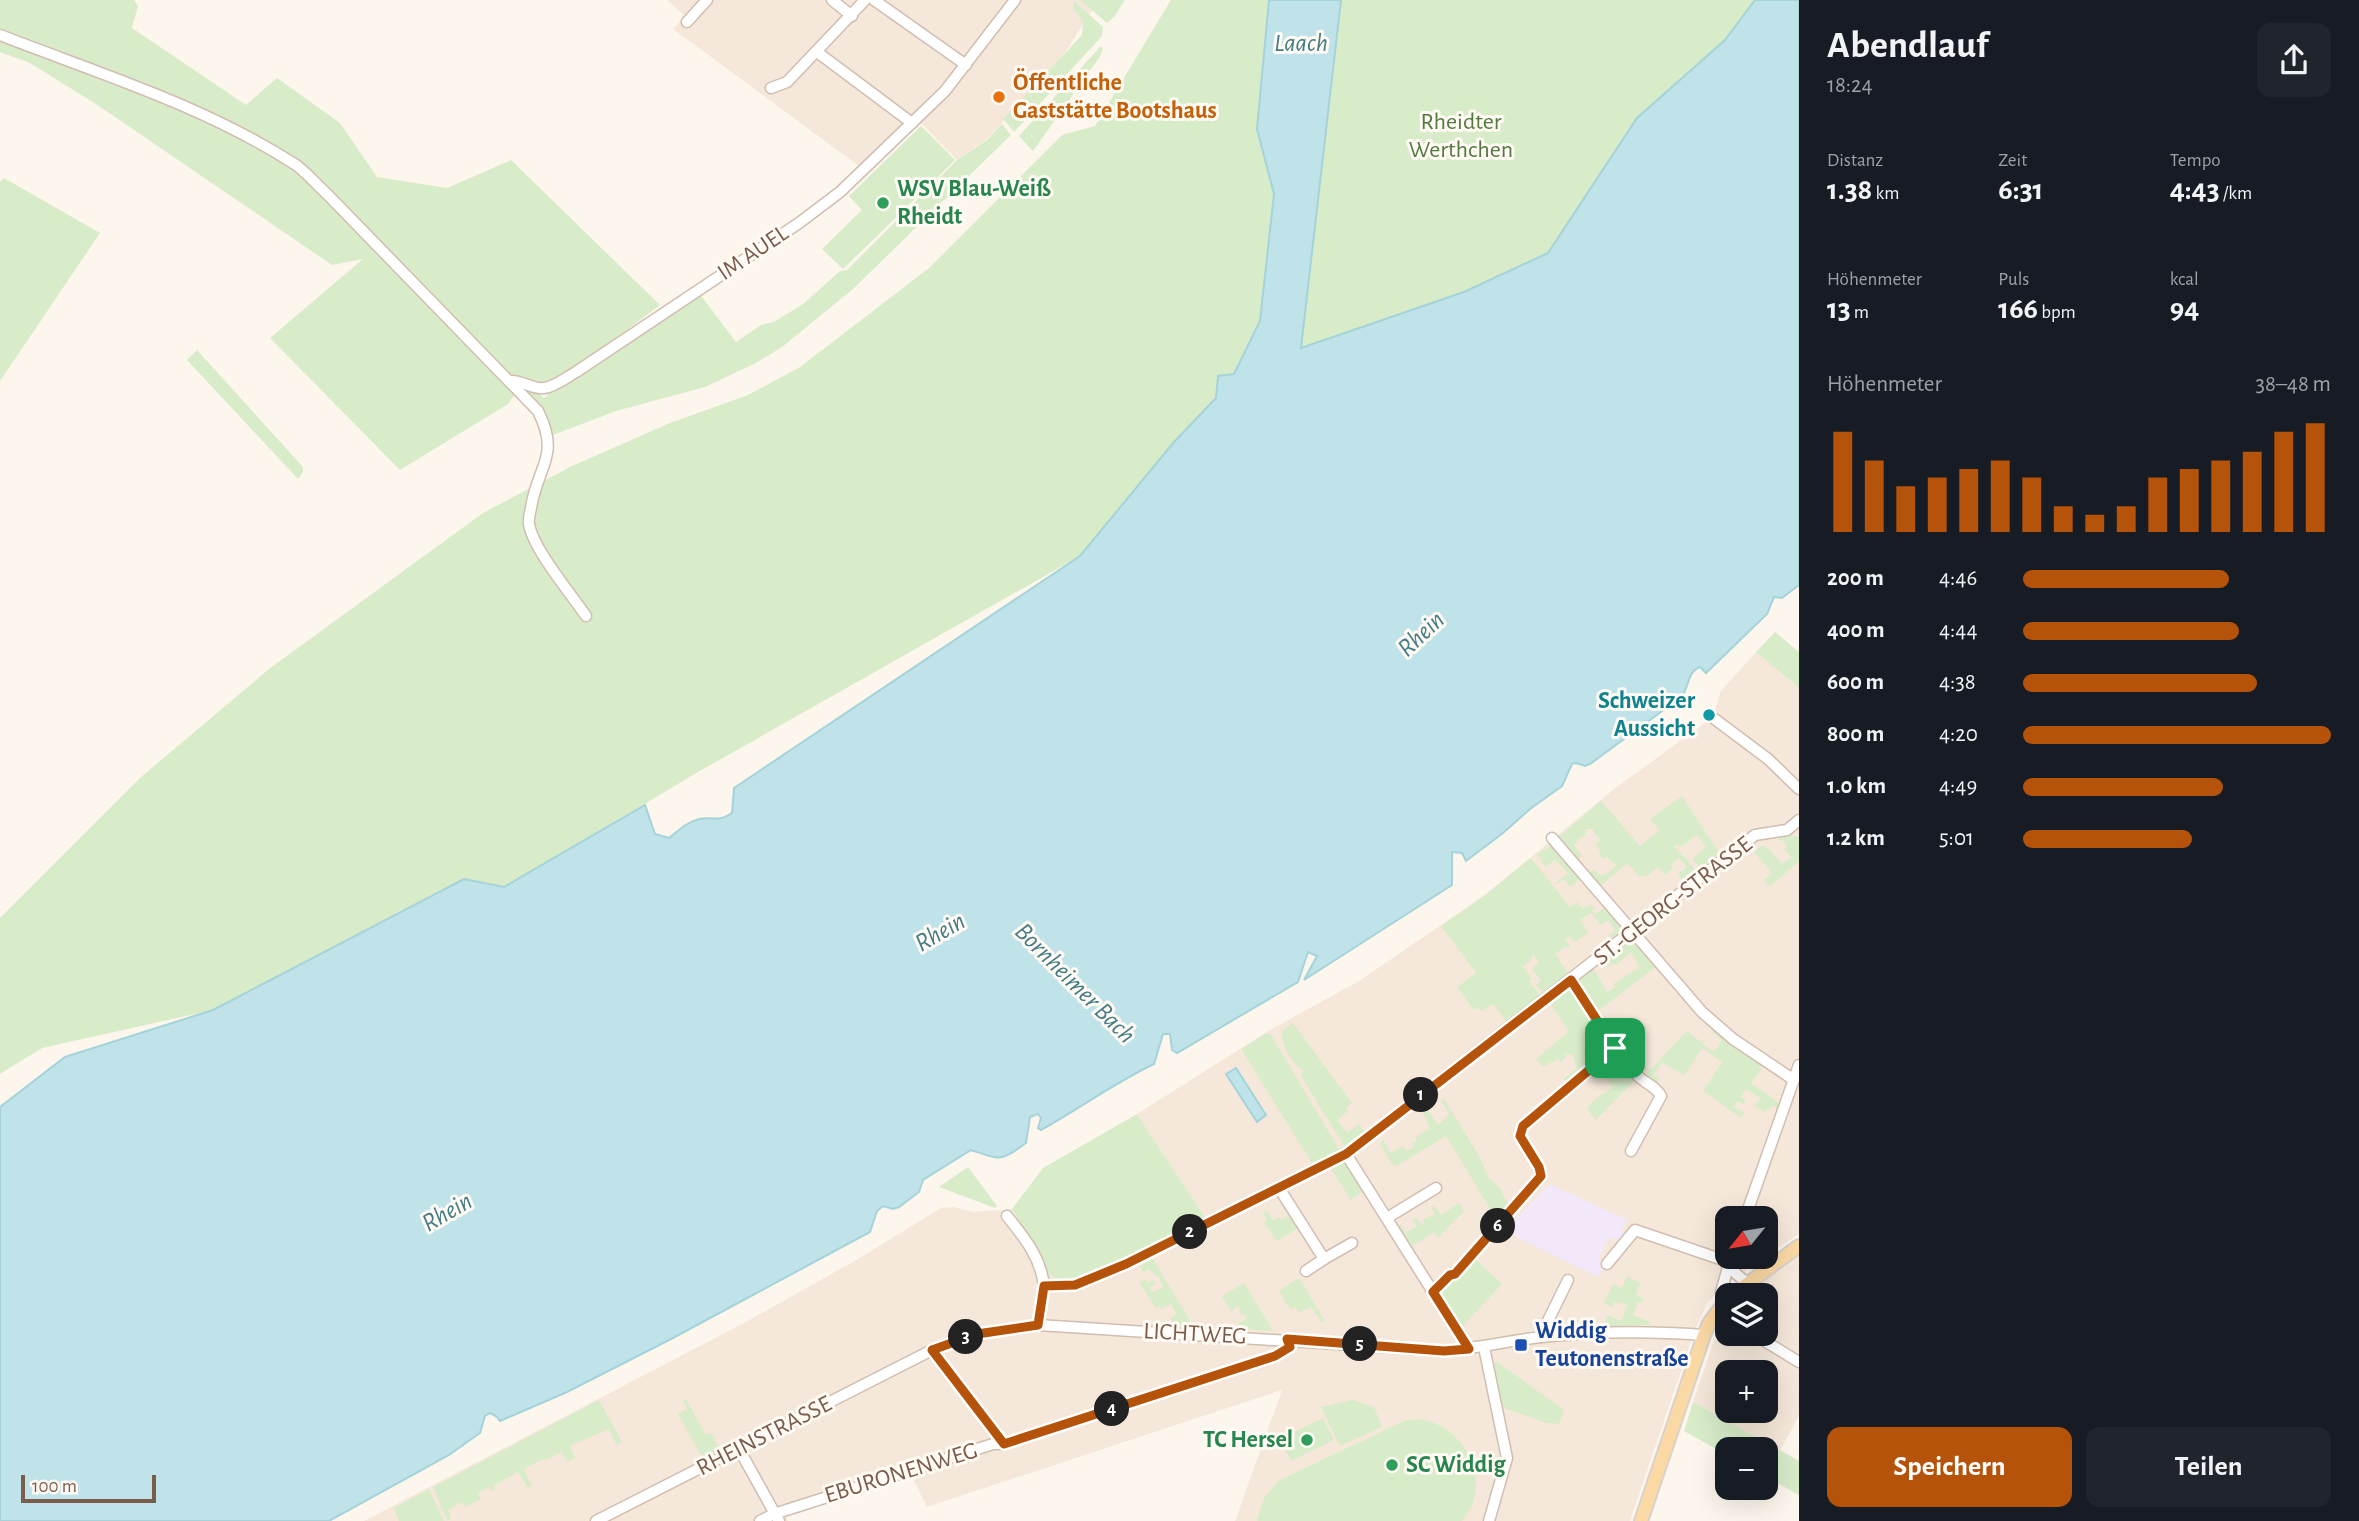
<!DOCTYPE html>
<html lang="de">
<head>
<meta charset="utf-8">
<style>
	:root { --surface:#171b24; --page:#20242c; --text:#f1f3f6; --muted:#9ea1a6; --accent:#b45309 }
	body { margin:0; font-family:"Alegreya Sans",sans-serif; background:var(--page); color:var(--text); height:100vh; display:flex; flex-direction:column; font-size:26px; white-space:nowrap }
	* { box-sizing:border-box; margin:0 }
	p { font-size:23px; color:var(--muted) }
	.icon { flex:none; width:38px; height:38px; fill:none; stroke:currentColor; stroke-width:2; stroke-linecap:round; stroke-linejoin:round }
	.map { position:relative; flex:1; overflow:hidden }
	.panel { display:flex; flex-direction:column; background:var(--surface); width:560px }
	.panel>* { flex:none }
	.needle { width:46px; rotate:240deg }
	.fabs { position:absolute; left:1715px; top:1206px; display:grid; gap:14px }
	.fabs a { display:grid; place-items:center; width:63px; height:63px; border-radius:14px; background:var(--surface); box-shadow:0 7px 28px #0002; font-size:35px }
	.scale { position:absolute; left:21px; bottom:18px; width:135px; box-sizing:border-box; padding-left:7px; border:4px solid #7a5c4d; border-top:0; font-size:19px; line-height:24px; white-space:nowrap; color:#7a5c4d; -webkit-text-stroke:5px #fffaf3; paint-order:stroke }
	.pin { position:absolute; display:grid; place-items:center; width:60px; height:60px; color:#fff; margin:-30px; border-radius:14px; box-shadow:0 4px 10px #0006 }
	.km { position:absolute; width:35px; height:35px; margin:-18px; border-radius:50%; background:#222; color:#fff; font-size:19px; line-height:35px; text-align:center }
	.round { display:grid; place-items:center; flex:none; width:74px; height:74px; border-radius:14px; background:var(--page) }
	.summary { display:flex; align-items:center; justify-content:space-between; height:119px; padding:0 28px }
	h1 { font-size:38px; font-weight:700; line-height:52px }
	.metrics { display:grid; grid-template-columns:repeat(3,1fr); gap:10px; height:119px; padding:7px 28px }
	.metrics div { display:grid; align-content:center }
	.metrics b { font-size:30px; font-weight:700 }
	.metrics small { font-size:19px; font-weight:400 }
	.metrics p { font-size:19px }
	.chart { height:196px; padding:14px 28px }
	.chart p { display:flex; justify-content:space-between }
	.chart svg { width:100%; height:126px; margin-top:7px; stroke:var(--accent); stroke-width:6 }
	.primary-button { display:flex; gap:14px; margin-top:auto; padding:14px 28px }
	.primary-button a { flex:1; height:80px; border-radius:14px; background:var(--accent); color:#fff; font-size:28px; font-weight:700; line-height:80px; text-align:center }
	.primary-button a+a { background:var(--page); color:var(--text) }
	ul { padding:0 28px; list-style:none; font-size:23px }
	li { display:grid; grid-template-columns:112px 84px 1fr; align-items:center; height:52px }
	li i { height:18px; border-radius:9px; background:var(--accent) }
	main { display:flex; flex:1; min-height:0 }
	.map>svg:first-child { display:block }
	.residential { fill:#f5e8da; fill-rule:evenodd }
	.education { fill:#f3e8fa }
	.green { fill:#d8ecc9 }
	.water { fill:#bfe3e8; stroke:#a5d3da; stroke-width:2 }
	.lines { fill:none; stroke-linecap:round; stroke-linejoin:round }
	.minor-casing { stroke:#d1beb0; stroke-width:13 }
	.major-casing { stroke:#dad1cd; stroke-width:16 }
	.minor { stroke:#fff; stroke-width:10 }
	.major { stroke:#fbd9a5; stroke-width:12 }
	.route-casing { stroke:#fff; stroke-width:14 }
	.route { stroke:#b45309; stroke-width:9 }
	.food-dot { fill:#e8710a; stroke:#fffaf3; stroke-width:2.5 }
	.leisure-dot { fill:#2e9e5b; stroke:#fffaf3; stroke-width:2.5 }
	.culture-dot { fill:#0f9aa8; stroke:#fffaf3; stroke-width:2.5 }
	.transit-dot { fill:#1a4fb4; stroke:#fffaf3; stroke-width:2.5 }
	.labels { text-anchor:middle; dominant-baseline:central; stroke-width:6; stroke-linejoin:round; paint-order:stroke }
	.food-label { font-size:24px; font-weight:bold; fill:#c56008; stroke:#fffaf3; text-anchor:start }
	.park-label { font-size:24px; fill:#537a41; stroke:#fffaf3 }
	.leisure-label { font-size:24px; font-weight:bold; fill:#27864d; stroke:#fffaf3; text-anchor:start }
	.street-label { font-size:24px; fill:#7a5c4d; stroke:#fffaf3 }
	.culture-label { font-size:24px; font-weight:bold; fill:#0d838f; stroke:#fffaf3; text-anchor:end }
	.transit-label { font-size:24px; font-weight:bold; fill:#164399; stroke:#fffaf3; text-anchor:start }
	.water-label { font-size:26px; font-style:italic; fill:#437c86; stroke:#fffaf3 }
</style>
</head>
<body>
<main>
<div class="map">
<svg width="1799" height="1521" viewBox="0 0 1799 1521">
	<rect width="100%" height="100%" fill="#fdf6ec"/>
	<!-- residential -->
	<g class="residential">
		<polygon points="667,0 1099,0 1058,63 987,139 957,160 914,116 863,169 673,29 685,16"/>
		<polygon points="1756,652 1799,688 1799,1234 1766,1256 1766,1218 1727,1218 1727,1256 1766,1256 1728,1283 1707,1303 1695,1330 1630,1521 1235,1521 1282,1390 927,1507 911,1475 786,1516 788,1521 364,1521 744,1323 858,1259 941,1208 953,1207 974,1212 1012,1209 1041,1255 1047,1272 1206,1219 1137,1114 1270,1030 1359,981 1482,897 1614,789 1713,717 1721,691"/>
		<path d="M 1799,1257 L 1799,1416 L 1780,1451 L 1693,1402 L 1719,1326 L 1727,1316 L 1727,1334 L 1766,1334 L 1766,1295 L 1744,1295 ZM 1727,1372 L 1766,1372 L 1766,1410 L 1727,1410 Z"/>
	</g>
	<!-- education -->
	<polygon class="education" points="1549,1184 1627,1220 1621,1231 1627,1234 1622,1241 1610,1237 1598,1259 1607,1264 1598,1277 1505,1231"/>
	<!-- green -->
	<g class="green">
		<polygon points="0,0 134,0 138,6 132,28 246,105 277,78 340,123 377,177 447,188 511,160 660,305 596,353 556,379 527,385 544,398 547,396 547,391 699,293 736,342 761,325 774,322 803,304 840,271 847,270 957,160 987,140 1002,124 1011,135 853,289 782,347 754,364 705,387 616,411 553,435 542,407 523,386 520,387 508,404 400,470 270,338 363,259 332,265 99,106 30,63 0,52"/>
		<polygon points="1080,0 1125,0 1114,17 1107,23"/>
		<polygon points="1171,0 1269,0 1257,129 1274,194 1260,321 1234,374 1218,376 1216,398 1174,442 1080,556 698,772 504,888 464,879 213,1010 42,1048 0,1074 0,918 140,778 269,669 483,513 572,466 670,423 748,395 800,367 929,268 1062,135 1095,126"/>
		<polygon points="1341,0 1755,0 1725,40 1637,118 1548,253 1464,292 1300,348"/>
		<polygon points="1074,1 1103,27 1102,36 1014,132 1003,119 1082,35 1083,22 1073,7"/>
		<polygon points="1100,47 1103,48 1101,55 1033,151 1019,136"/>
		<polygon points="921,126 955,160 843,269 822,249 862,210 849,196"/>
		<polygon points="4,178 100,233 0,381 0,182"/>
		<polygon points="197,350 303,467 303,472 298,479 187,360"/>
		<polygon points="1775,632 1799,652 1799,688 1756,652"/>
		<polygon points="1682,796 1720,854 1702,869 1692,860 1706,847 1697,835 1681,847 1678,844 1674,846 1697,872 1684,882 1678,874 1687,867 1679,858 1671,865 1673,868 1665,875 1658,867 1646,877 1643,875 1641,878 1627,863 1598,888 1587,875 1594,869 1599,875 1605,875 1617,865 1606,857 1603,859 1599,853 1600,852 1596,844 1600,840 1592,829 1585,829 1585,836 1581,837 1574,845 1582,856 1575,862 1557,838 1601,801 1640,846 1660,830 1650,819"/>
		<polygon points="1791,834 1799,838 1799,861 1770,887 1764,880 1772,873 1754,852 1763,845 1765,848 1767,847 1782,864 1791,857 1784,849 1787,846 1782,840 1778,840 1778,837"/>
		<polygon points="1551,846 1555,848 1581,878 1570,887 1564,879 1557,884 1556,883 1568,873 1555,860 1545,867 1537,854"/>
		<polygon points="1531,858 1570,907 1577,902 1583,909 1591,904 1595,909 1592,911 1595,914 1607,907 1624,927 1611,939 1609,936 1615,930 1608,920 1601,925 1591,913 1580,920 1588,933 1575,942 1570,936 1565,940 1570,946 1567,948 1565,947 1555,954 1569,974 1544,993 1536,985 1541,981 1532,969 1539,962 1534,955 1531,957 1532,959 1523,967 1532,979 1529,981 1542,998 1512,1021 1510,1019 1506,1021 1493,1004 1481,1011 1477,1007 1474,1010 1457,987 1476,973 1441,926 1488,893"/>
		<polygon points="1629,939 1634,939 1657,966 1597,1012 1579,984 1580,979 1592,966 1607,992 1615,987 1613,984 1640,967 1631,952 1616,965 1614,963 1607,967 1602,959"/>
		<polygon points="1570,988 1607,1046 1566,1082 1564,1079 1577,1068 1572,1054 1567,1054 1561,1063 1558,1059 1543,1067 1536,1059 1569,1031 1549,1001 1560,992"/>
		<path d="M 1293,1023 L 1352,1103 L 1346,1108 L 1348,1111 L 1337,1120 L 1347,1133 L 1359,1124 L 1365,1132 L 1345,1147 L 1301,1076 L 1303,1071 C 1292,1063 1279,1043 1283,1030 Z"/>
		<polygon points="1714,1029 1763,1063 1759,1067 1762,1069 1751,1083 1780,1104 1778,1109 1772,1105 1770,1110 1766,1109 1765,1113 1755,1106 1760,1098 1746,1089 1741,1097 1746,1101 1743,1104 1738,1101 1734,1107 1744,1113 1741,1118 1703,1091 1722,1062 1702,1048 1684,1076 1662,1062 1654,1075 1660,1078 1656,1085 1647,1079 1647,1073 1687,1031 1701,1042 1705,1040 1702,1044 1714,1052 1722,1040 1712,1032"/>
		<polygon points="1267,1033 1271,1035 1340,1151 1313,1165 1241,1049"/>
		<polygon points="1611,1057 1618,1059 1633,1078 1633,1082 1596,1120 1587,1109 1594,1100 1613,1087 1597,1068"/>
		<polygon points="1444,1099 1478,1154 1488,1177 1499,1187 1509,1207 1497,1220 1446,1136 1397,1166 1392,1165 1380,1144 1383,1140 1391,1153 1403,1146 1406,1151 1414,1147 1412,1143 1417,1140 1416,1137 1430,1128 1420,1107 1424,1104 1438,1125 1449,1114 1441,1100"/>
		<polygon points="1137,1114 1206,1219 1101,1272 1073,1281 1059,1281 1047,1272 1041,1255 1012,1209 1043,1168"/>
		<polygon points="1338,1160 1345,1160 1364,1191 1351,1200 1329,1165"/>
		<polygon points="968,1167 997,1206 995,1208 939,1187"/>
		<polygon points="1459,1203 1464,1211 1438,1238 1434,1232 1411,1247 1397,1226 1400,1224 1406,1233 1417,1226 1413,1220 1417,1218 1422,1225 1425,1224 1423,1220 1435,1214 1432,1208 1435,1206 1441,1215"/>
		<polygon points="1267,1211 1273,1221 1279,1217 1281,1220 1287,1216 1289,1218 1293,1216 1300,1227 1277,1241 1264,1222 1267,1220 1263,1213"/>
		<polygon points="1474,1258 1502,1284 1462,1327 1441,1293"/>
		<polygon points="1153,1259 1193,1326 1174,1325 1170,1318 1177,1314 1171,1304 1161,1309 1159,1306 1156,1308 1139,1282 1145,1280 1147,1283 1153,1280 1155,1284 1150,1287 1152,1292 1163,1287 1159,1276 1157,1277 1149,1269 1143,1273 1140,1266"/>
		<polygon points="1627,1276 1640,1283 1636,1295 1643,1298 1642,1303 1638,1302 1633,1315 1650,1322 1649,1325 1603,1326 1608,1315 1621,1321 1628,1305 1620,1302 1619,1304 1614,1302 1612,1307 1604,1303 1613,1284 1622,1288"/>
		<polygon points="1299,1278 1325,1321 1322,1323 1311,1307 1299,1313 1295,1307 1290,1310 1279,1291"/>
		<polygon points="1244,1283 1273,1331 1241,1329 1238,1324 1247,1318 1244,1314 1241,1315 1238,1306 1231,1312 1222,1296"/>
		<polygon points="1496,1361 1564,1410 1559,1424 1546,1423 1502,1407 1494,1363"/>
		<polygon points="686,1399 705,1434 712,1433 720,1450 703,1459 678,1414 687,1409 683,1401"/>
		<path d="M 599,1400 L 622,1442 L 617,1445 L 608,1429 C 594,1436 584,1439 570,1446 L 575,1458 L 568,1462 L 561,1452 L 549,1459 L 541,1460 L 524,1469 L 532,1486 L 528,1488 L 518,1472 L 493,1486 L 495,1489 L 491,1491 L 489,1487 L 478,1493 L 481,1499 L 465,1507 L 462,1502 L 448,1510 L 451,1518 L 447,1521 L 433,1487 Z"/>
		<polygon points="1353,1400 1374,1407 1382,1427 1340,1446 1321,1407"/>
		<polygon points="1693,1402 1799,1461 1799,1495 1766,1477 1766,1449 1727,1449 1727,1455 1684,1431"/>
		<polygon points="1323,1418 1334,1440 1291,1461 1280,1439"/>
		<path d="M 1418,1419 C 1465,1424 1495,1483 1462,1521 L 1257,1521 L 1264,1498 L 1278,1481 L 1404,1421 Z"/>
		<polygon points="429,1489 444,1521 399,1521 394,1508"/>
	</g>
	<!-- water -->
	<g class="water">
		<path d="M 1269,0 L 1341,0 L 1301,348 L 1464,292 L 1548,253 L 1637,118 L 1725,40 L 1755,0 L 1799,0 L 1799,585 L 1782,598 L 1774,597 L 1767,614 L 1706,673 L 1700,667 C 1686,672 1690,689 1680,698 L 1590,764 L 1585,766 L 1576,763 L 1572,764 L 1562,786 L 1530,809 L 1503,833 L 1466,861 L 1462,853 L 1452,852 L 1452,885 L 1304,980 L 1317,956 L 1308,952 L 1298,982 L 1177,1053 L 1172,1050 L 1170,1034 L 1163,1034 L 1154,1064 C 1114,1083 1079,1109 1041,1130 L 1038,1128 L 1041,1118 L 1038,1114 L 1030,1117 L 1026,1143 C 1000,1162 1001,1160 971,1150 L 923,1180 L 919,1192 L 899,1207 L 893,1209 L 883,1206 L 877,1211 L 870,1232 L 671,1339 L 567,1392 L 500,1421 L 497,1417 L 490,1413 L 485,1416 L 480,1433 L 449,1455 L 329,1521 L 0,1521 L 0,1107 L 65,1057 L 213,1010 L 464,879 L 504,887 L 645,805 L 655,834 L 669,838 C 679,830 687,822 699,819 C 715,816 717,823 732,813 L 734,788 L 1080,556 L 1174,442 L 1216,398 L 1218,376 L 1234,374 L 1260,321 L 1274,194 L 1257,129 Z"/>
		<polygon points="1236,1068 1266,1115 1257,1122 1226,1074"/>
	</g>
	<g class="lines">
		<!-- minor casing -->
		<g class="minor-casing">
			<g id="minor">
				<polyline points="832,0 852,16"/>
				<polyline points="874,0 966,65"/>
				<polyline points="687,22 707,0"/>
				<path d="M 0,35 C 100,74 205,106 296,165 C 307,173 317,185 327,194 L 538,411 C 561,457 537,466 531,508 C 530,513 528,520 529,524 C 533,549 571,594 586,616"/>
				<polyline points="817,52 912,123"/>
				<polyline points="771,88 787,82 865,0"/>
				<path d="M 510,381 C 523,380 532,390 544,388 C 554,387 567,377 576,372 L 799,223 L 840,192 L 945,91 L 1015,0"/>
				<polyline points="1712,717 1768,759 1799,789"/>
				<polyline points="1552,838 1702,1012 1733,1039 1794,1080"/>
				<path d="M 1571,980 C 1592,1012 1611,1046 1637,1075 C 1644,1083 1656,1086 1661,1096 L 1631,1151"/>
				<polyline points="1346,1154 1469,1349"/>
				<polyline points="1279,1188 1324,1259 1352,1243"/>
				<path d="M 1007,1216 C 1024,1237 1041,1258 1044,1286"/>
				<polyline points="1387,1218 1436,1188"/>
				<polyline points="1745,1218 1799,1065"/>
				<polyline points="1607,1264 1635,1230 1729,1262"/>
				<polyline points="1727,1266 1747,1283"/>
				<polyline points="1306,1271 1324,1259"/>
				<polyline points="1433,1292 1450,1275 1455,1274 1541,1176 1539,1167 1520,1136 1523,1126 1615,1048"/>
				<polyline points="1724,1302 1721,1292 1731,1257"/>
				<polyline points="1038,1325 1044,1286 1075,1285 1126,1264 1346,1154 1755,835 1787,830 1799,820"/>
				<polyline points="1753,1334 1799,1362"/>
				<polyline points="1540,1337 1568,1280"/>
				<polyline points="1484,1347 1507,1458 1489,1521"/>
				<polyline points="932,1350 1004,1444"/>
				<polyline points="739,1449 779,1521"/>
				<path d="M 596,1521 L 932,1350 L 977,1334 L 1038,1325 L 1444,1351 C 1477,1348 1508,1341 1541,1337 C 1595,1331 1650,1331 1704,1335"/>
				<polyline points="760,1521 774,1514 993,1444 1004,1444 1275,1356 1290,1347 1287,1339"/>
			</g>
		</g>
		<!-- major casing -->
		<g class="major-casing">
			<g id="major">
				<polyline points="1732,1295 1799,1246"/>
				<polyline points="1641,1521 1704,1335 1709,1323 1727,1299"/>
			</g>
		</g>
		<!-- minor -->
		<use href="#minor" class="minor"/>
		<!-- major -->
		<use href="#major" class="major"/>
	</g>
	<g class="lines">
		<!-- route casing -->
		<g class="route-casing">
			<polygon id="route" points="1571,980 1615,1048 1523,1126 1520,1136 1539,1167 1541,1176 1455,1274 1450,1275 1433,1292 1469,1349 1444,1351 1287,1339 1290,1347 1275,1356 1004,1444 932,1350 977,1334 1038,1325 1044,1286 1075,1285 1126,1264 1346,1154"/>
		</g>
		<!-- route -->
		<use href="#route" class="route"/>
	</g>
	<!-- markers -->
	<circle class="food-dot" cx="999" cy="97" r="7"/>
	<g class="leisure-dot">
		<circle cx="883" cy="203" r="7"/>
		<circle cx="1307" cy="1440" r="7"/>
		<circle cx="1392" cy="1465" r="7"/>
	</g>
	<circle class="culture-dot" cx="1709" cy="715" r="7"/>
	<rect class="transit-dot" x="1514" y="1338" width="14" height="14" rx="3.5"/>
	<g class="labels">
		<!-- food labels -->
		<g class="food-label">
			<text x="1013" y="83">Öffentliche<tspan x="1013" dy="28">Gaststätte Bootshaus</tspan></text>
		</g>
		<!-- park labels -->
		<g class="park-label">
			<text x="1461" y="122">Rheidter<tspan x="1461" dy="28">Werthchen</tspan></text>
		</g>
		<!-- leisure labels -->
		<g class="leisure-label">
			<text x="897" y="189">WSV Blau-Weiß<tspan x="897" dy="28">Rheidt</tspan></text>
			<text x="1293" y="1440" text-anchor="end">TC Hersel</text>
			<text x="1406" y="1465">SC Widdig</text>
		</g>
		<!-- street labels -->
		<g class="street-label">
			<text transform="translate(753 253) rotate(-34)">IM AUEL</text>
			<text transform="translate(1673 901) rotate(-38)">ST.-GEORG-STRASSE</text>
			<text transform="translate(1195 1334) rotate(3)">LICHTWEG</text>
			<text transform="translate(764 1436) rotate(-27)">RHEINSTRASSE</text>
			<text transform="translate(901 1473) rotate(-17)">EBURONENWEG</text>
		</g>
		<!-- culture labels -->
		<g class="culture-label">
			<text x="1695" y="701">Schweizer<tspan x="1695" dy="28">Aussicht</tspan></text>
		</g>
		<!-- transit labels -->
		<g class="transit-label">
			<text x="1535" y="1331">Widdig<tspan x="1535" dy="28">Teutonenstraße</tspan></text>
		</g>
		<!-- water labels -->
		<g class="water-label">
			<text x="1301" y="43">Laach</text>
			<text transform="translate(1421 634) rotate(-43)">Rhein</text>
			<text transform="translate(940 932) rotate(-30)">Rhein</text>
			<text transform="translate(1075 983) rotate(45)">Bornheimer Bach</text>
			<text transform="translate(447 1212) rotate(-30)">Rhein</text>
		</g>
	</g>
</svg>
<div class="fabs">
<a><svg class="needle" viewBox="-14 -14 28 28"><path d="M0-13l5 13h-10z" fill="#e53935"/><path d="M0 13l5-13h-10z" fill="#9ea1a6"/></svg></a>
<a><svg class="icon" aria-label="layers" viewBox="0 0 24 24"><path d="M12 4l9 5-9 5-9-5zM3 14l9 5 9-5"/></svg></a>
<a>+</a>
<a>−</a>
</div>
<div class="scale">100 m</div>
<div class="pin" style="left:1615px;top:1048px;background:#1e9e55"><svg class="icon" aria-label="arrive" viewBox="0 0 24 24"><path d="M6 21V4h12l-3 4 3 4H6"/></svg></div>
<b class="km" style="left:1421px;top:1095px">1</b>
<b class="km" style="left:1190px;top:1232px">2</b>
<b class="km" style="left:966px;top:1337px">3</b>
<b class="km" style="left:1112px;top:1409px">4</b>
<b class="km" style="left:1360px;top:1344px">5</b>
<b class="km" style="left:1498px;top:1226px">6</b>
</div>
<section class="panel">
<div class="summary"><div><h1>Abendlauf</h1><p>18:24</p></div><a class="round"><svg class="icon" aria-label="share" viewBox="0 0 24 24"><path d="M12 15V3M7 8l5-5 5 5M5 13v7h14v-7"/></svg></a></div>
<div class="metrics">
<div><p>Distanz</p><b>1.38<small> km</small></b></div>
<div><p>Zeit</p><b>6:31</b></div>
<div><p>Tempo</p><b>4:43<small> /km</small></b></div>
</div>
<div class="metrics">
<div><p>Höhenmeter</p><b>13<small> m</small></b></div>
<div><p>Puls</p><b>166<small> bpm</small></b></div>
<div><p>kcal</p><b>94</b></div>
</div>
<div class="chart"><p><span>Höhenmeter</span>38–48 m</p>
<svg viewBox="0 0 160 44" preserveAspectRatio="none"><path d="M5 44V9M15 44V19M25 44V28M35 44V25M45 44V22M55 44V19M65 44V25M75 44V35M85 44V38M95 44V35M105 44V25M115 44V22M125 44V19M135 44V16M145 44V9M155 44V6"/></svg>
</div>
<ul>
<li><b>200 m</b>4:46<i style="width:67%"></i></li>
<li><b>400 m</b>4:44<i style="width:70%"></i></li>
<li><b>600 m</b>4:38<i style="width:76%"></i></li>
<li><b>800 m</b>4:20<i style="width:100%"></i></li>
<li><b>1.0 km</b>4:49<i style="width:65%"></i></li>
<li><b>1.2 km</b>5:01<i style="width:55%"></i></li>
</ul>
<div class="primary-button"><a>Speichern</a><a>Teilen</a></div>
</section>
</main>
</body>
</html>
